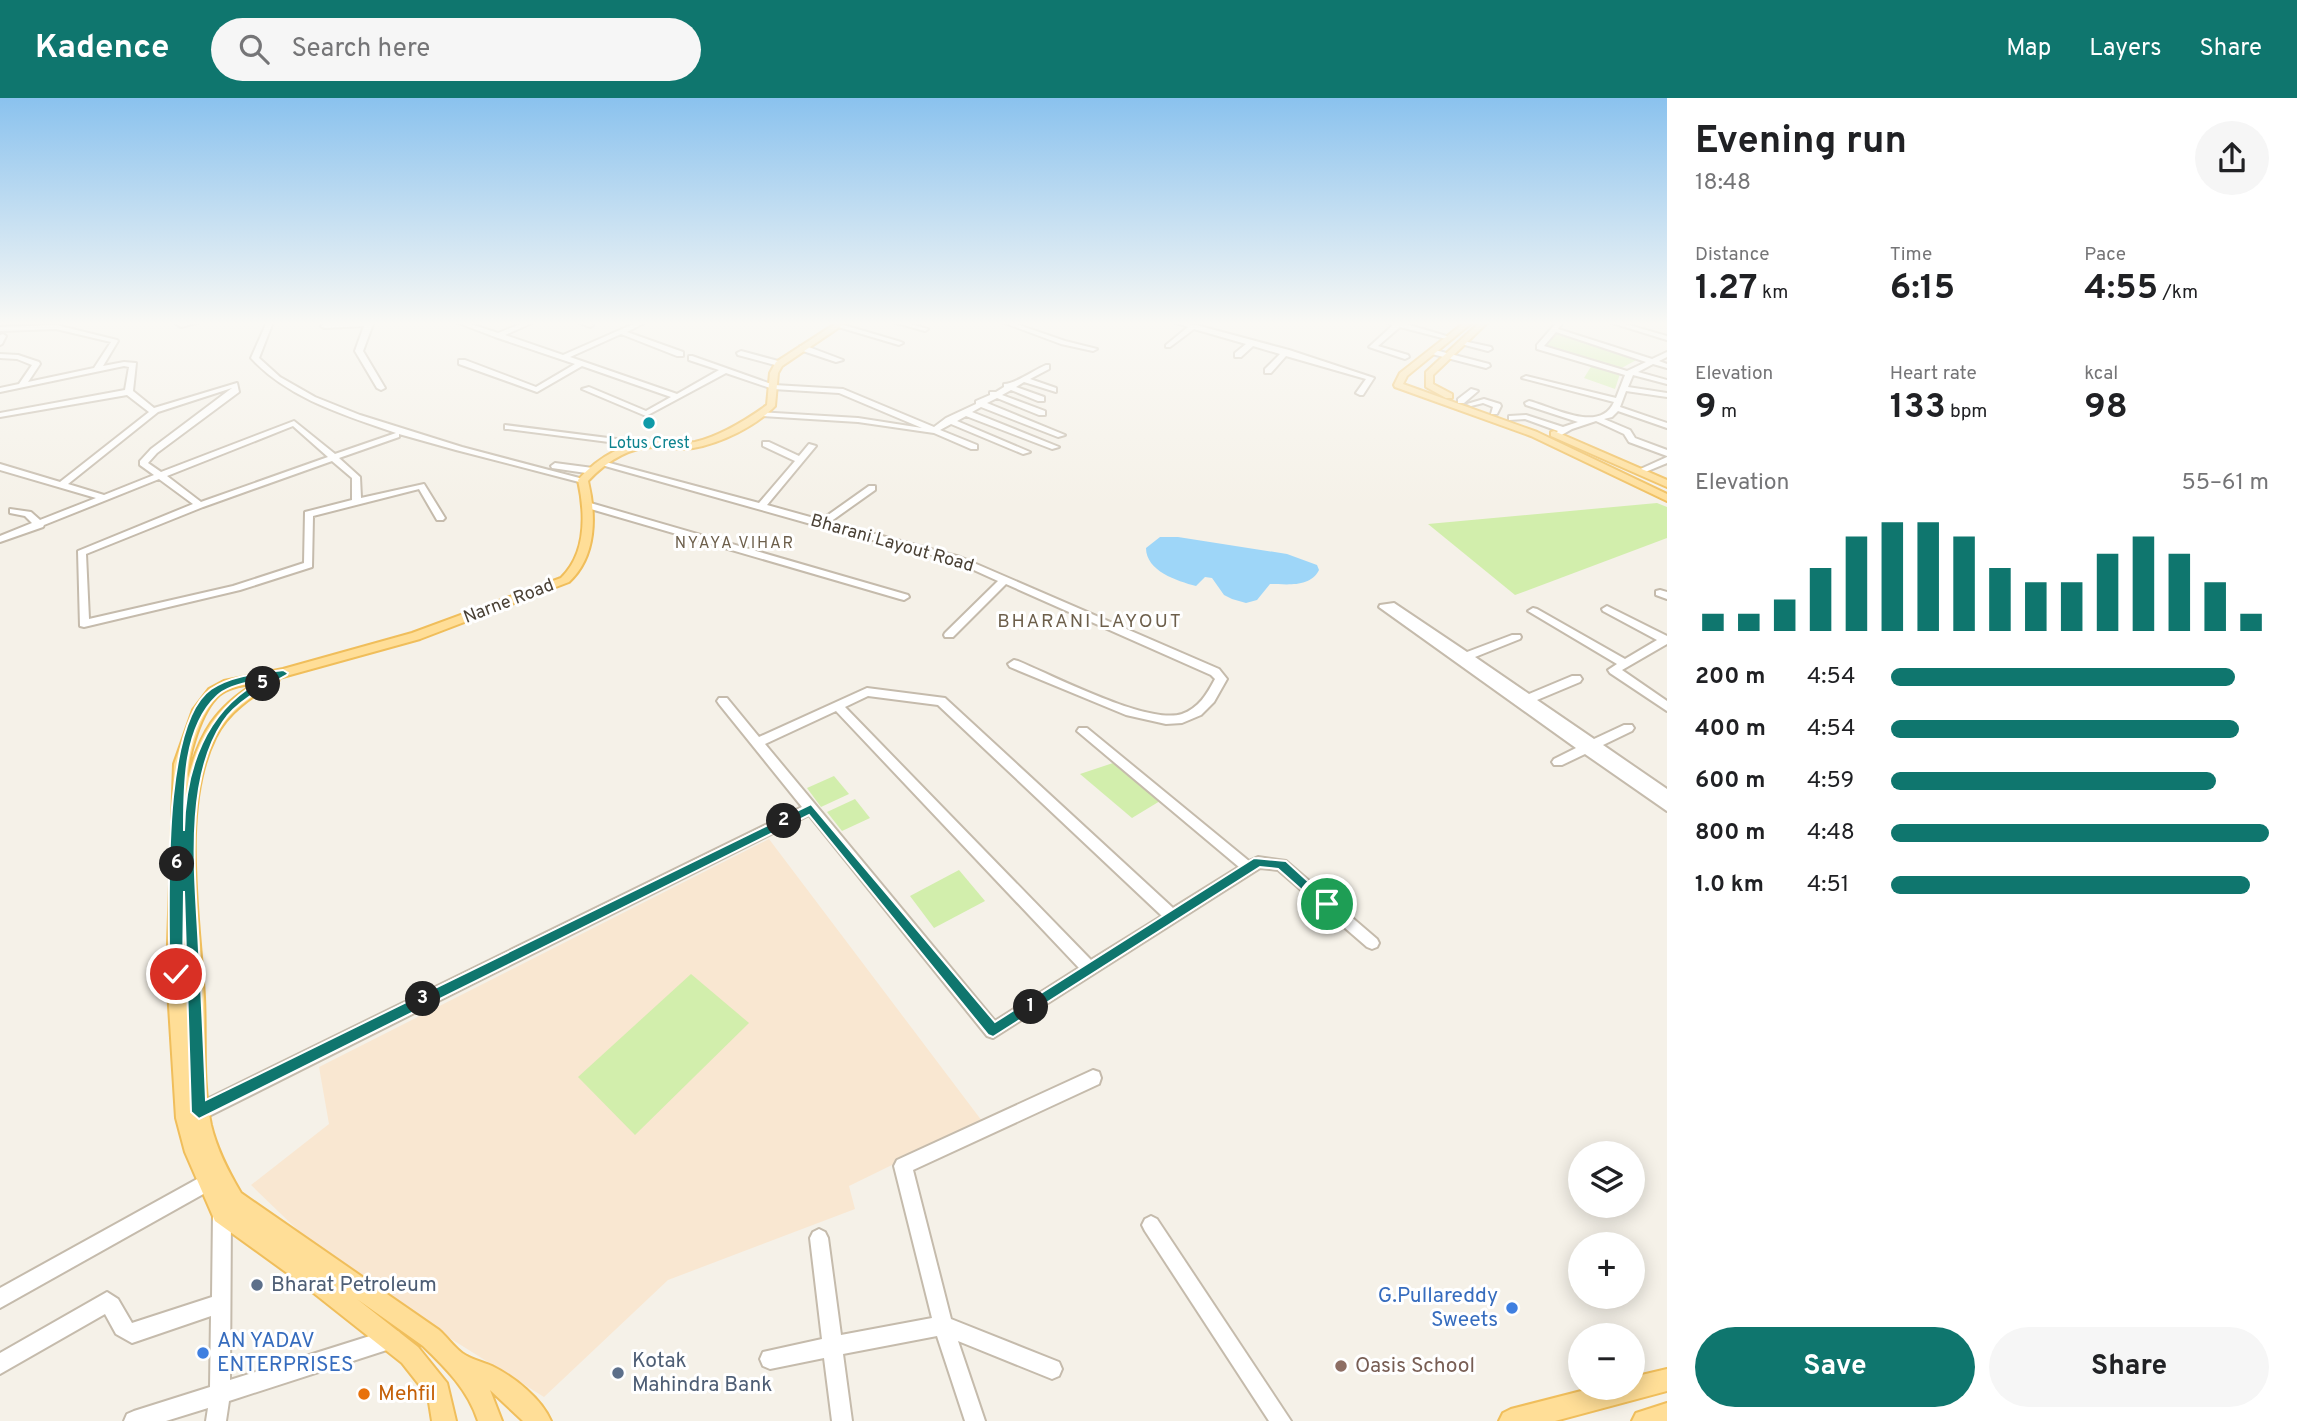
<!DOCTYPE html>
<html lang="en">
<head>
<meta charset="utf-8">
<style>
	:root { --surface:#fff; --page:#f6f6f6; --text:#202124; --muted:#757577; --accent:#0f766e }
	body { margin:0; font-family:Overpass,sans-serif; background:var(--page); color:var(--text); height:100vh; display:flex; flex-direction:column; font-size:26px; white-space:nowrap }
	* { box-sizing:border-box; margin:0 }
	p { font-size:23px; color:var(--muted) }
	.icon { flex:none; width:38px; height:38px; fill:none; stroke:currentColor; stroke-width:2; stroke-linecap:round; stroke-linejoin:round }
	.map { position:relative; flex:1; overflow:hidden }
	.drawer { display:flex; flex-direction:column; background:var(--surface); width:630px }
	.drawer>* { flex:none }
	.buttons { position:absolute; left:1568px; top:1043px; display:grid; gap:14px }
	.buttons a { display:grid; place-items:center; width:77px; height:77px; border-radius:50%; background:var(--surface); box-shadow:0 4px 18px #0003; font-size:35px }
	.pin { position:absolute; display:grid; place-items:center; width:60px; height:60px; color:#fff; margin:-30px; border:4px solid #fff; border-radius:50%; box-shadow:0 2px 7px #0007 }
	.km { position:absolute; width:35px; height:35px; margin:-18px; border-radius:50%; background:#222; color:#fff; font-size:19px; line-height:35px; text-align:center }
	.round { display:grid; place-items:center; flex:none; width:74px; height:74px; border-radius:37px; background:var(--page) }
	.head { display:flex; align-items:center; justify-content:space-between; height:119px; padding:0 28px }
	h1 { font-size:38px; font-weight:700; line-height:52px }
	.stats { display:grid; grid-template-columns:repeat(3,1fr); gap:10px; height:119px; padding:7px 28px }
	.stats div { display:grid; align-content:center }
	.stats b { font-size:35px; font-weight:700 }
	.stats small { font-size:19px; font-weight:400 }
	.stats p { font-size:19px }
	.chart { height:196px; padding:14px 28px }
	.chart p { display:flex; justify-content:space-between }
	.chart svg { width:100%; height:126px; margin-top:7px; stroke:var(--accent); stroke-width:6 }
	.primary-button { display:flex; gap:14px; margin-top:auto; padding:14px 28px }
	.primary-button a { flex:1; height:80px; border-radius:42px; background:var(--accent); color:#fff; font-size:28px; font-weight:700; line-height:80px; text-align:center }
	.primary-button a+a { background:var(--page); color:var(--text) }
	ul { padding:0 28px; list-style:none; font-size:23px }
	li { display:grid; grid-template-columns:112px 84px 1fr; align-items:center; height:52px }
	li i { height:18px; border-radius:9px; background:var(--accent) }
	header { display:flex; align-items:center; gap:42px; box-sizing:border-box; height:98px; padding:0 35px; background:var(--accent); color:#fff }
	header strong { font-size:33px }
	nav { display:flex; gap:38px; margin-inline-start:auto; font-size:24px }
	.search { width:490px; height:63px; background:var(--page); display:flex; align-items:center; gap:18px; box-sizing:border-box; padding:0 24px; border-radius:38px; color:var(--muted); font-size:26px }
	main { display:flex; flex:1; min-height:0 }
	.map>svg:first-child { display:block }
	.commercial { fill:#f9e7d1 }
	.green { fill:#d2eeac }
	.water { fill:#9ed6f8 }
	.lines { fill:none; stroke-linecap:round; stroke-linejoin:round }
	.minor-casing { stroke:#c5bbac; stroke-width:4 }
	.major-casing { stroke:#f0be5b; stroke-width:4 }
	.minor { fill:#fff; fill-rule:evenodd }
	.major { fill:#ffde97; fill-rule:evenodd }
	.route { fill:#0f766e; stroke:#fff; stroke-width:2; fill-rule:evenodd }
	.culture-dot { fill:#0f9aa8; stroke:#fff; stroke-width:2.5 }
	.service-dot { fill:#5c6f8a; stroke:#fff; stroke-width:2.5 }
	.shop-dot { fill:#3f7fe0; stroke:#fff; stroke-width:2.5 }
	.education-dot { fill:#8d6e63; stroke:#fff; stroke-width:2.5 }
	.food-dot { fill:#e8710a; stroke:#fff; stroke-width:2.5 }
	.labels { text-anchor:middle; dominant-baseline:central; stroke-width:6; stroke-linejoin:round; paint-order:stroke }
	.far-culture-label { font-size:16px; fill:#0d838f; stroke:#fff }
	.far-neighbourhood-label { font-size:16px; letter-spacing:2px; fill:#6d5f4b; stroke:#fff }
	.street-label { font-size:18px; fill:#4a4135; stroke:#fff }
	.neighbourhood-label { font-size:19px; letter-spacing:2px; fill:#6d5f4b; stroke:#fff }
	.near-service-label { font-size:21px; fill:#4e5e75; stroke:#fff; text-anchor:start }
	.near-shop-label { font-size:21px; fill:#366cbe; stroke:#fff; text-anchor:end }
	.near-education-label { font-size:21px; fill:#785e54; stroke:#fff; text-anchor:start }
	.near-food-label { font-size:21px; fill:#c56008; stroke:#fff; text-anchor:start }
</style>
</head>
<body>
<header>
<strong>Kadence</strong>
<div class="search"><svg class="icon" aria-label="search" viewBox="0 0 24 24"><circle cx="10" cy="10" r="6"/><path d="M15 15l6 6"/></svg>Search here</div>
<nav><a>Map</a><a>Layers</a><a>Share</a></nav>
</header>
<main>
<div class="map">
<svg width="1667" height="1323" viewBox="0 0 1667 1323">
	<rect width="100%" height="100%" fill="#f5f1e8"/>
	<!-- commercial -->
	<polygon class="commercial" points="769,741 982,1023 849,1088 855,1111 668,1182 544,1299 336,1169 251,1087 329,1026 319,969"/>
	<!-- green -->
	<g class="green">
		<polygon points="1557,234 1638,261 1618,272 1545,250"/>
		<polygon points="1592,267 1620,276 1615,291 1584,280"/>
		<polygon points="1657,405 1667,409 1667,440 1515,497 1428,426"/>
		<polygon points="1113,665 1160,703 1132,720 1080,676"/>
		<polygon points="834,678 849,696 821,709 807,690"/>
		<polygon points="855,701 870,720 842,733 827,714"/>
		<polygon points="959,772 985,803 934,830 910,798"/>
		<polygon points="691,876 749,925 635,1037 578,979"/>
	</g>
	<!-- water -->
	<path class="water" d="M 1160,439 L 1178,439 L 1287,456 L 1317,467 L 1319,472 C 1310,490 1287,486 1270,486 L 1257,502 L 1246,505 L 1232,501 L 1224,497 L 1212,480 L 1205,479 L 1196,488 C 1177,483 1146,473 1146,450 Z"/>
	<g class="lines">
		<!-- minor casing -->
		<g class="minor-casing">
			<g id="minor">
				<polygon points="174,224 200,224 181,229"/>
				<path d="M 267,224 L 273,224 L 259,260 L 280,279 L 315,299 L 360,317 L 462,349 L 587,382 L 583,385 L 456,352 L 399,336 L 399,339 L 339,360 L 360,379 L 361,400 L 424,386 L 445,420 L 443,422 L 437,422 L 419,391 L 313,418 L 312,469 L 240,492 L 84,529 L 80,528 L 78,453 L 193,406 L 159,381 L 44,427 L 43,429 L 0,444 L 0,438 L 32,425 L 25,418 L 10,415 L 10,411 L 31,414 L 40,422 L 96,400 L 0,372 L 0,366 L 60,384 L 149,314 L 127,297 L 0,319 L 0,315 L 125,292 L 129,269 L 124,268 L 0,294 L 0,290 L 19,286 L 32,267 L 17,261 L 0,260 L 0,256 L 18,257 L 39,264 L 40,266 L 28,284 L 94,270 L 111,244 L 56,231 L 0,233 L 0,229 L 56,227 L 117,242 L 118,243 L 103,268 L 124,264 L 136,265 L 133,293 L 154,310 L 237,285 L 239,294 L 157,355 L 148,365 L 161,374 L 294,323 L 335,356 L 396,335 C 345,317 289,301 251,260 ZM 232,290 L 151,351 L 140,363 L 140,367 L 154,377 L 104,397 L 68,386 L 158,314 ZM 293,328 L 328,359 L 201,404 L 167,378 ZM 332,363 L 352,380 L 352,402 L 305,414 L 304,465 L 233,488 L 89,521 L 86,456 L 203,409 Z"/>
				<polygon points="372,224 373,226 363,253 385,290 381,292 377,290 355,253 364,228 324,230 321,228 324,226"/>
				<path d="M 456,224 L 464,224 L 498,235 L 526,224 L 534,224 L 505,237 L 563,257 L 638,224 L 646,224 L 627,234 L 683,254 L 683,258 L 677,258 L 621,236 L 570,259 L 677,296 L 719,272 L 689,262 L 689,258 L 692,258 L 774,287 L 843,291 L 934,329 L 946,320 L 976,306 L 976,303 L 990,297 L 990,294 L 996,294 L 1004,289 L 1004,286 C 1015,286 1034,272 1046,267 L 1049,267 L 1049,271 L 1030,281 L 1056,290 L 1056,294 L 1024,284 L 1016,289 L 1044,299 L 1044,303 L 1038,303 L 1011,292 L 1002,297 L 1045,313 L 1045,317 L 1039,317 L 997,300 L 987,305 L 1065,337 L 1058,339 L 981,309 L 972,314 L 1059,349 L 1052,351 L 966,318 L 957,323 L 1030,354 L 1023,356 L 951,326 L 940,332 L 977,347 L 977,351 L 971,351 L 934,335 L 858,324 L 761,318 L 758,318 L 758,314 L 858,320 L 922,330 L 839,295 L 773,291 L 726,275 L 646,318 L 582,291 L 589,289 L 646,313 L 671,299 L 582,268 L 537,294 L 459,266 L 459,262 L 465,262 L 536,289 L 575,266 L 495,239 Z"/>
				<polygon points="577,224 586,224 593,227 590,229"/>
				<polygon points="893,224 903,224 928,231 925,233"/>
				<polygon points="1002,224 1010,224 1065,243 1097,251 1093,253 1061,246"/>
				<polygon points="1174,224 1196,227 1289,252 1374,280 1363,297 1360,297 1356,295 1366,281 1286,258 1271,275 1265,275 1265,271 1280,256 1253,248 1241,259 1235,259 1235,255 1246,246 1194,231 1170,249 1166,249 1166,247 1188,229"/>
				<polygon points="1385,224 1399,224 1453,240 1450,242 1400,229 1378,248 1408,257 1409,259 1405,261 1369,249 1393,227"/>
				<path d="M 1557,224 L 1563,224 L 1558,231 L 1652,261 L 1667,254 L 1667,259 L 1659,263 L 1667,266 L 1667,270 L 1653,266 L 1638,274 L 1667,282 L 1667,286 L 1633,277 L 1628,289 L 1667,295 L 1667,299 L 1626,293 L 1620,309 L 1667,325 L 1667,330 L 1618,313 L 1612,319 L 1604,321 L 1630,332 L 1635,340 L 1667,352 L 1667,358 L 1629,344 L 1624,336 L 1596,323 L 1572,331 L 1558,339 L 1554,337 L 1558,333 L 1525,321 L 1509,322 L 1509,318 L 1526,317 L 1563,329 L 1578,324 L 1526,307 L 1525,305 L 1529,303 C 1553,309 1600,336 1614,304 L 1522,280 L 1526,278 L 1616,300 L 1625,277 L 1537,251 L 1537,247 ZM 1556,234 L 1646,264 L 1627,273 L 1544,248 Z"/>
				<polygon points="1609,224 1618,224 1667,238 1667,242"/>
				<polygon points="837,225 901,244 903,245 899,247 835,228 835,226"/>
				<polygon points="3,236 6,238 2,246 0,247 0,237"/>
				<polygon points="1463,243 1491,249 1492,251 1488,253 1461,246 1461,244"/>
				<polygon points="800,248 806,248 843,262 836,264 800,252"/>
				<polygon points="1435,252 1489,266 1490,268 1486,270 1432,256 1432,252"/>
				<polygon points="741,253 782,264 783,266 779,268 738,257 737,255"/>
				<polygon points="1471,291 1478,293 1464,305 1458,305 1458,301"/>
				<polygon points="1484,301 1500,306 1501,308 1497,316 1491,316 1493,309 1483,305 1471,308 1467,306"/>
				<polygon points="505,327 640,344 644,346 640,348 508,331 505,331"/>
				<path d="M 763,344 L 769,344 L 799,358 L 809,346 L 816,348 L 767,407 L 821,422 L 869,388 L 875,388 L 875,392 L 830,424 L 960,459 L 1219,571 L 1227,581 L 1214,604 L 1201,617 L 1182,625 L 1166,626 L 1126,617 L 1010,569 L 1008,566 L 1014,562 L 1018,563 C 1054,578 1148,627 1182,616 C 1199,610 1207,596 1215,581 L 1211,577 L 1006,486 L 953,539 L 945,539 L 944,537 L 945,535 L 998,483 L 954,463 L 818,428 L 598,366 L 602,363 L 759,405 L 795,363 L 763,348 Z"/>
				<polygon points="1667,359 1667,365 1643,375 1636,373"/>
				<polygon points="555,365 593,370 597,373 593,376 552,370 551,368"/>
				<polygon points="587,404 908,497 909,499 904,502 900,501 584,409 584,405"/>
				<polygon points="1660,492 1667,494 1667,501 1656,497 1656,493"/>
				<polygon points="1394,505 1467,554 1512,537 1520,537 1521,539 1520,541 1475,559 1529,596 1572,578 1580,578 1582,581 1580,584 1537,602 1594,641 1624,627 1632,627 1634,630 1632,633 1603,647 1667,691 1667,713 1585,656 1562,667 1554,667 1552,664 1554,661 1576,650 1379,509 1380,507"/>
				<polygon points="1607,508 1667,538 1667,546 1622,572 1667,603 1667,613 1610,575 1608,572 1617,566 1528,513 1533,510 1537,511 1625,561 1657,542 1603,513 1602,511"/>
				<path d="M 867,590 L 945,600 L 1173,810 L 1239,769 L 1077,633 L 1079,630 L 1087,630 L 1249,763 L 1258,759 L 1286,763 L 1377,841 L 1379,845 L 1377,849 L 1372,851 L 1367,849 L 1278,772 L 1260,770 L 993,940 L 987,938 L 809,717 L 205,1020 L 199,1022 L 193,1020 L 191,1014 L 193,1008 L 802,709 L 719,606 L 717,603 L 719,600 L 727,600 L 759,639 ZM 868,598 L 938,607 L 1162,818 L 1091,862 L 845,609 ZM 836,613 L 1079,870 L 995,923 L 765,646 Z"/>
				<polygon points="1093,972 1099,974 1101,980 1099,986 913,1072 951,1221 1059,1264 1062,1271 1059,1278 1052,1281 958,1243 985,1323 965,1323 937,1238 843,1256 852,1323 832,1323 824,1260 770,1271 763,1268 760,1261 763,1254 822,1241 810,1140 813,1134 819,1131 825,1134 828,1140 841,1237 932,1220 894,1068 897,1062"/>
				<polygon points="208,1075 214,1078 217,1084 214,1090 0,1210 0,1190"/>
				<polygon points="222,1107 228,1110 231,1116 230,1282 392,1231 399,1234 402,1241 399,1248 229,1303 226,1323 206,1323 208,1310 166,1323 124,1323 127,1316 134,1313 210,1289 211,1218 132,1245 116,1236 105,1216 0,1276 0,1255 107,1194 118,1201 132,1225 212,1199 213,1116 216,1110"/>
				<polygon points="1151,1118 1157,1121 1291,1323 1269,1323 1145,1133 1142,1127 1145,1121"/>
			</g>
		</g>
		<!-- major casing -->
		<g class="major-casing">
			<g id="major">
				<path d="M 838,224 L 847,224 L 782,268 L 778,275 L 775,308 C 756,328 721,345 693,350 C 680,352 667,349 655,349 C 628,349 606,364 588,383 C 596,417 597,458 569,484 L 420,541 L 279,580 L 278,584 C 253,597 227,614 215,640 C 180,710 200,823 204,899 C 206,941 202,985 211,1027 C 217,1052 228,1073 241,1095 L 439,1232 C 447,1239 454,1249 462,1255 C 470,1261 483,1264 492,1268 C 514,1279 541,1300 551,1323 L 523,1323 L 490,1292 L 502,1323 L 478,1323 C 468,1292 446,1270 423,1248 L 357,1201 L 418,1249 L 447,1285 L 456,1323 L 432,1323 L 428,1298 L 402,1265 L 301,1185 L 215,1123 L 185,1054 L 176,1020 L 167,876 L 174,666 L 193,612 L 209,591 L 224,583 L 283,571 L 412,535 L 561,480 C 587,455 585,414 578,382 C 598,359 627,342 658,343 C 670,344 683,346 695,344 C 720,338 746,322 767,307 L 770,275 L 776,264 ZM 256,585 C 215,610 200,635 188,680 C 188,657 201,613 219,597 C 228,589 244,587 256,585 Z"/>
				<polygon points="1465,224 1473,224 1407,278 1403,286 1537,334 1667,396 1667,403 1531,338 1395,289 1394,287 1400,275"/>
				<polygon points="1480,224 1488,224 1433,277 1433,286 1452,296 1452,300 1446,300 1426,289 1426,274"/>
				<polygon points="1554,333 1667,382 1667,389 1551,338 1551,334"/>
				<polygon points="1667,1271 1667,1293 1555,1323 1499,1323 1503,1315 1511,1311 1593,1290 1633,1290 1633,1279"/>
				<polygon points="1667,1305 1667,1323 1632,1323 1636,1315"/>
			</g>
		</g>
		<!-- minor -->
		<use href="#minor" class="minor"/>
		<!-- major -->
		<use href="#major" class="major"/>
	</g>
	<!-- sky -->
	<linearGradient id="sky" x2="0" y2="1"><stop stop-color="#8ac2ee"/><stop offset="0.55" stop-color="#faf9f5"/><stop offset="1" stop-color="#faf9f5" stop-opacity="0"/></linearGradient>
	<rect width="1667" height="409" fill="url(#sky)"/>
	<!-- route -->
	<path class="route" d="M 283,572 L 288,575 L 287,577 C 265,589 237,603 223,624 C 183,684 196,785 199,853 C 202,903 204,952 206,1002 L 811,706 L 995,924 L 1254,760 L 1286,763 L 1333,806 L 1327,811 L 1322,810 L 1278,771 L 1260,769 L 993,939 L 988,937 L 809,717 L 199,1021 L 191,1014 L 184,793 L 183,876 L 176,882 L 169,876 C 170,815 159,627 211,591 C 232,577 260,575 283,572 ZM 262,582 C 205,612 185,671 184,733 C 184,690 183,630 217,598 C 227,588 248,584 262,582 Z"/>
	<!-- markers -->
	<circle class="culture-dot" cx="649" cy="325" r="7"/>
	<g class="service-dot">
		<circle cx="257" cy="1187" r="7"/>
		<circle cx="618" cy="1275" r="7"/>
	</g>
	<g class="shop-dot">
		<circle cx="1512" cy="1210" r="7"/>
		<circle cx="203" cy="1255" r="7"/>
	</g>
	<circle class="education-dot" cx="1341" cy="1268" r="7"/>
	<circle class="food-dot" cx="364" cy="1296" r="7"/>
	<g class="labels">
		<!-- far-culture labels -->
		<g class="far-culture-label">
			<text x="649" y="346">Lotus Crest</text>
		</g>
		<!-- far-neighbourhood labels -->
		<g class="far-neighbourhood-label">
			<text x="735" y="446">NYAYA VIHAR</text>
		</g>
		<!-- street labels -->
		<g class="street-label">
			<text transform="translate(892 446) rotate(16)">Bharani Layout Road</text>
			<text transform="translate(509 504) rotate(-21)">Narne Road</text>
		</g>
		<!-- neighbourhood labels -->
		<g class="neighbourhood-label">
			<text x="1090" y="524">BHARANI LAYOUT</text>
		</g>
		<!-- near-service labels -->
		<g class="near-service-label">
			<text x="271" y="1187">Bharat Petroleum</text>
			<text x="632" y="1263">Kotak<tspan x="632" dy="24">Mahindra Bank</tspan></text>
		</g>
		<!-- near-shop labels -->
		<g class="near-shop-label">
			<text x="1498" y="1198">G.Pullareddy<tspan x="1498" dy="24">Sweets</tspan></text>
			<text x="217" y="1243" text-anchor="start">AN YADAV<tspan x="217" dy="24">ENTERPRISES</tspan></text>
		</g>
		<!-- near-education labels -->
		<g class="near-education-label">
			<text x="1355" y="1268">Oasis School</text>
		</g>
		<!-- near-food labels -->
		<g class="near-food-label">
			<text x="378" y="1296">Mehfil</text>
		</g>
	</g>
</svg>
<div class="buttons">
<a><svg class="icon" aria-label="layers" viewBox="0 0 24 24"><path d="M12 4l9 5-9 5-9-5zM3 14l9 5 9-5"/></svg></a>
<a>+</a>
<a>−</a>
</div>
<div class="pin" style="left:1327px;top:806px;background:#1e9e55"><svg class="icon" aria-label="arrive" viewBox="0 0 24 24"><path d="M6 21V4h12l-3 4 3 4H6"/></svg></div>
<div class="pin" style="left:176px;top:876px;background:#d93025"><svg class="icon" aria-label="check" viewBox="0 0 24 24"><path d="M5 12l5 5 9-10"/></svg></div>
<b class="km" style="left:1031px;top:909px">1</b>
<b class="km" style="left:784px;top:723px">2</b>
<b class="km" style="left:423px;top:901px">3</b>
<b class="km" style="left:263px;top:586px">5</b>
<b class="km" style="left:177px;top:766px">6</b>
</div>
<section class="drawer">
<div class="head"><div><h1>Evening run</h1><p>18:48</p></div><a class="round"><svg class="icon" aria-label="share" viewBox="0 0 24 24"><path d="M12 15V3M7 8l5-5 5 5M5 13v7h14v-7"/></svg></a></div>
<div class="stats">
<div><p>Distance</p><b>1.27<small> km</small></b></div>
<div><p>Time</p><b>6:15</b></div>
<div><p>Pace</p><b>4:55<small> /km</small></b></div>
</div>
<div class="stats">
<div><p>Elevation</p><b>9<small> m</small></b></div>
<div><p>Heart rate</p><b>133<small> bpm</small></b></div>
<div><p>kcal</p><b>98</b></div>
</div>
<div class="chart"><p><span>Elevation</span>55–61 m</p>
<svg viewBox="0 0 160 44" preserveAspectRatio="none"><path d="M5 44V38M15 44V38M25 44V33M35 44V22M45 44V11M55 44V6M65 44V6M75 44V11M85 44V22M95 44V27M105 44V27M115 44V17M125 44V11M135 44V17M145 44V27M155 44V38"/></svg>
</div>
<ul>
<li><b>200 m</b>4:54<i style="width:91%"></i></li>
<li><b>400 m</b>4:54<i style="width:92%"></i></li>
<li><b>600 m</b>4:59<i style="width:86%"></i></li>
<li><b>800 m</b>4:48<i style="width:100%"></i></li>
<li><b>1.0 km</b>4:51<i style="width:95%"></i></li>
</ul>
<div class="primary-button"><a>Save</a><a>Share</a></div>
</section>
</main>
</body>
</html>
